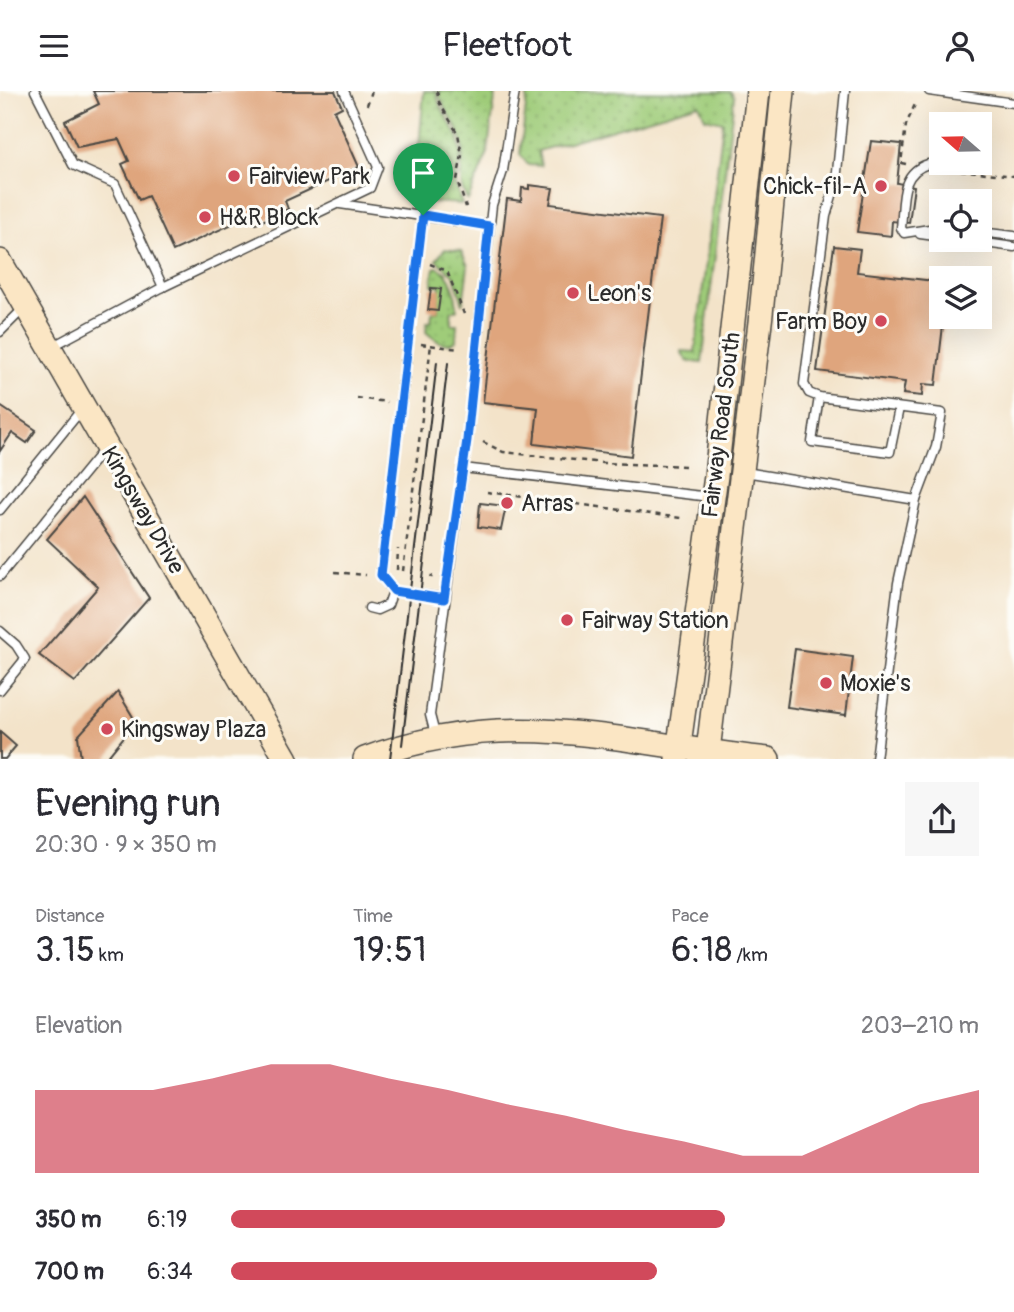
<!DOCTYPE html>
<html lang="en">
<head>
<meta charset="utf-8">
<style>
	:root { --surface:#fff; --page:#f7f7f7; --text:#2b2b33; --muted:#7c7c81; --accent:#d1495b }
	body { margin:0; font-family:Pangolin,sans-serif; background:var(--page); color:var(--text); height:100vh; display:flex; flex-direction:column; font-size:26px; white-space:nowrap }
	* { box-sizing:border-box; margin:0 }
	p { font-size:23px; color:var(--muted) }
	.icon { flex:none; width:38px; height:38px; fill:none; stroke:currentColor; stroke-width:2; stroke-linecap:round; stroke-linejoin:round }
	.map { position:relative; height:668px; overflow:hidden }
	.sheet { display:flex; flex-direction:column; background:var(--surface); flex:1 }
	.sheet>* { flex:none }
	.needle { width:46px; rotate:290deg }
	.controls { position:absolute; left:929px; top:21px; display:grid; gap:14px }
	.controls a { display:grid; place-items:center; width:63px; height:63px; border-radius:0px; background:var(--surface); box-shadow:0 7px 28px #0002; font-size:35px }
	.pin { position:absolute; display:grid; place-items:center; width:60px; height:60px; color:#fff; margin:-72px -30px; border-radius:50% 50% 50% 0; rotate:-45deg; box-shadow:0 0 7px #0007 }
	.pin .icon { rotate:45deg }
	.round { display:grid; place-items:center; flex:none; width:74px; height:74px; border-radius:0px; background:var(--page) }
	.headline { display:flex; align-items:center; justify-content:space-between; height:119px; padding:0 35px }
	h1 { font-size:38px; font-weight:600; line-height:52px }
	.metrics { display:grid; grid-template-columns:repeat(3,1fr); gap:10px; height:119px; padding:7px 35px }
	.metrics div { display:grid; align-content:center }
	.metrics b { font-size:35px; font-weight:600 }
	.metrics small { font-size:19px; font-weight:400 }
	.metrics p { font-size:19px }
	.chart { height:196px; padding:14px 35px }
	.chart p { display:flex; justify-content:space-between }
	.chart svg { width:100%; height:126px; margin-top:7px; fill:var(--accent); opacity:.7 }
	ul { padding:0 35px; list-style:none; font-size:23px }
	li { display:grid; grid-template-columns:112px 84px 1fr; align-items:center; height:52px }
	li i { height:18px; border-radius:9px; background:var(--accent) }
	header { display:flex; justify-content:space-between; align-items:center; height:91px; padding:0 35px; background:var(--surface); font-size:32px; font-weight:600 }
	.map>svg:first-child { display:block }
	.grass { fill:url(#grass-dots); stroke:#657c52; stroke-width:2 }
	.building { fill:#dfa57d }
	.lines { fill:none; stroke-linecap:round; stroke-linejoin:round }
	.lane-casing { stroke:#494743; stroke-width:11 }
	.secondary-casing { stroke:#494743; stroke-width:26 }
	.path { stroke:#494743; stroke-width:2.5; stroke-dasharray:5 5; stroke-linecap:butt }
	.lane { stroke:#fff; stroke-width:8 }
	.secondary { stroke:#fbe6c4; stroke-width:23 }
	.tram { stroke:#2b2b2b; stroke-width:2 }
	.route-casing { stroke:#fff; stroke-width:14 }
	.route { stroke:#1a73e8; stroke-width:9 }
	.poi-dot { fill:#d1495b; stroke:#fdfcf7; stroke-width:2.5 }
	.labels { text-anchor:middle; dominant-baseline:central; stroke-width:6; stroke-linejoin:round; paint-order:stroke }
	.poi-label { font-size:23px; fill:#2b2b2b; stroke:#fdfcf7; text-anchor:start }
	.street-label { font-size:23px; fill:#2b2b2b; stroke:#fdfcf7 }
</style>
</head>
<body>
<header><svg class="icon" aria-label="menu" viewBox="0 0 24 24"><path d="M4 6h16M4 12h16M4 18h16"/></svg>Fleetfoot<svg class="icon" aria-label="person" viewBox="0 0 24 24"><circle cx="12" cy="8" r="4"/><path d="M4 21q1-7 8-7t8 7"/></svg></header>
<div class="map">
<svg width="1014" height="668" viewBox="0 0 1014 668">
	<defs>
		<pattern id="grass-dots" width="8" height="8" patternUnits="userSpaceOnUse" patternTransform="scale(1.75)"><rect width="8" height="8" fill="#9fcc79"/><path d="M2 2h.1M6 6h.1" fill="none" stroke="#89af69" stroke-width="1.8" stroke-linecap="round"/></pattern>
	</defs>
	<rect width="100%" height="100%" fill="#fdfcf7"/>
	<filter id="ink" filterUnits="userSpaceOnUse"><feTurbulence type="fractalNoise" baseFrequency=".0143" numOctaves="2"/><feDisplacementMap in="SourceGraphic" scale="14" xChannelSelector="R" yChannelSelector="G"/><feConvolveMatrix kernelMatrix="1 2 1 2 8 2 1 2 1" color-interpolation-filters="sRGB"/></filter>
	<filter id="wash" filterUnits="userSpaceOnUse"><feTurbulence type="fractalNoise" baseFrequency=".00686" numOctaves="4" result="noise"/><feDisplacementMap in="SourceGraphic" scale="28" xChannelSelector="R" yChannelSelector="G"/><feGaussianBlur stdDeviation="1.57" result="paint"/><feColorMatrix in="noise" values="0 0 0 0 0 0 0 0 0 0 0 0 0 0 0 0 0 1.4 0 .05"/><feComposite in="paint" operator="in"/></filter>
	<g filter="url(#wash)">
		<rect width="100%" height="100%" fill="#f3e3c9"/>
		<!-- grass -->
		<g class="grass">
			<polygon points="424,0 436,0 439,13 458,46 461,65 455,93 462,113 414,110"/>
			<path d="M 439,0 L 496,0 L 487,64 L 468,109 C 453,90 467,72 462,50 C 458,32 440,17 439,0 Z"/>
			<polygon points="528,0 731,1 734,6 702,272 687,270 682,263 682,260 695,261 723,31 705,27 699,13 538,60 541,75 528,74 520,63"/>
			<polygon points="445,158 461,160 468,175 463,213 454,184 436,169"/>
			<path d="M 437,176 C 453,183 456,203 457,219 L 451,220 L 452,233 L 457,233 L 456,250 C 444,257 435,249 426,241 L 427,231 L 431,231 L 432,222 L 438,220 L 440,194 L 432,194 L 434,177 Z"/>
		</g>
		<g id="blocks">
			<!-- building -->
			<g class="building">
				<polygon points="93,0 335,0 342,16 334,20 359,76 285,110 288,118 256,133 252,124 173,160 148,105 139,109 122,73 129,70 119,48 77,56 65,30 99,13"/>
				<polygon points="871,50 901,53 897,92 914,95 909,132 892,130 891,145 857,141"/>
				<polygon points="529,94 553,97 550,113 660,127 631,365 534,353 538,317 483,311 507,108 521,110 522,97 529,98"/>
				<polygon points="939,133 942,133 942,149 973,149 973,155 937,151"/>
				<polygon points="834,155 860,158 857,181 942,191 942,226 944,226 936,294 923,293 922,305 903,303 905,291 817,280"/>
				<polygon points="431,197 441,198 438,220 428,219"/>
				<polygon points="0,315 36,339 27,352 12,342 0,360"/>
				<polygon points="83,406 149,507 75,591 39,564 98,496 47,448"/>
				<polygon points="480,412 506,415 501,439 478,436"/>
				<polygon points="795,558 853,566 846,624 787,616"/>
				<polygon points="118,601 136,631 106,668 81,668 78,645"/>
				<polygon points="0,641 16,655 5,668 0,668"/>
			</g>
		</g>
	</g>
	<g filter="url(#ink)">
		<use href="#blocks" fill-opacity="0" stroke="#494743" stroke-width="2"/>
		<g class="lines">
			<!-- lane casing -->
			<g class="lane-casing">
				<g id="lane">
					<polyline points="35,0 73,74 115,93 163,196"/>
					<polyline points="845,0 836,91 826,125 804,293 809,302 819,306 942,322 936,356 916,409"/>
					<polyline points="929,0 1014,12"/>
					<path d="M 928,73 C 899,82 904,111 901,137 L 904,142 L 942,136"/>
					<polyline points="340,113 489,135"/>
					<polyline points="423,124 381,484 393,500 444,507"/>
					<polyline points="980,141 1014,145"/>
					<polyline points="920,143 942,146"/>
					<polyline points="963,149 1014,156"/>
					<polyline points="0,241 24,217"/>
					<polyline points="53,255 163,196 370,97 378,76 344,0"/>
					<polyline points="819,306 812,351 890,361 899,317"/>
					<polyline points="463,377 710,406"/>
					<polyline points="745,381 916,409 898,492 876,668"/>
					<polyline points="0,419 82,318"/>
					<polyline points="0,485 105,357"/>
					<polyline points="369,517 377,519 388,514 393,500"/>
					<polyline points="0,540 16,554 25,568 0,599"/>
					<polyline points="436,647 430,624 467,349 492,114 503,80 515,0"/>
				</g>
			</g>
			<!-- secondary casing -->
			<g class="secondary-casing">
				<g id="secondary">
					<polyline points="0,170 286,668"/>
					<path d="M 365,668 C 510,612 623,653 768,668"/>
					<polyline points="677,668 716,385 758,0"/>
					<polyline points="707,668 761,223 783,0"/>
				</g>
			</g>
			<!-- path -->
			<g class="path">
				<polyline points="437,0 439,11 458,43 462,64 457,89 466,116"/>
				<polyline points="367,14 372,0"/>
				<polyline points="906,73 901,72 906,34 916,11"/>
				<polyline points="941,77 1014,85"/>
				<polyline points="430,173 447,180 464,223"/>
				<polyline points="421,253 459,258"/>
				<polyline points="357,307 387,311"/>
				<polyline points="483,351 503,361 603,372 688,375"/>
				<polyline points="487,401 681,427"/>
				<polyline points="397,479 398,458"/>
				<polyline points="403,480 431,254"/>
				<polyline points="335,481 366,484"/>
				<polyline points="431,487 432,484"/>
			</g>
			<!-- lane -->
			<use href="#lane" class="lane"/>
			<!-- secondary -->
			<use href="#secondary" class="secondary"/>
			<!-- tram -->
			<g class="tram">
				<polyline points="402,654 448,272"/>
				<polyline points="390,668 437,271"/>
			</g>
		</g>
	</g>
	<g class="lines" filter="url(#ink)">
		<!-- route casing -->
		<g class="route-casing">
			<polygon id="route" points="423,124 489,135 467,349 444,508 394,500 381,484"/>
		</g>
		<!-- route -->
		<use href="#route" class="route"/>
	</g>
	<!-- markers -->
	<g class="poi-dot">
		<circle cx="234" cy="85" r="7"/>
		<circle cx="881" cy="95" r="7"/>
		<circle cx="205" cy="126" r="7"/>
		<circle cx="573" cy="202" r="7"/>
		<circle cx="881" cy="230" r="7"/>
		<circle cx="507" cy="412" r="7"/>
		<circle cx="567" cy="529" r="7"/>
		<circle cx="826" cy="592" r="7"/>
		<circle cx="107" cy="638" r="7"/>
	</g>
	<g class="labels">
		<!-- poi labels -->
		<g class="poi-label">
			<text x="248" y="85">Fairview Park</text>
			<text x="867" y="95" text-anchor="end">Chick-fil-A</text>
			<text x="219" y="126">H&amp;R Block</text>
			<text x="587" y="202">Leon's</text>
			<text x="867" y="230" text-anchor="end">Farm Boy</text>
			<text x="521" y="412">Arras</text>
			<text x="581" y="529">Fairway Station</text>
			<text x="840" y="592">Moxie's</text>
			<text x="121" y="638">Kingsway Plaza</text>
		</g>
		<!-- street labels -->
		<g class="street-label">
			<text transform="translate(721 334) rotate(-83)">Fairway Road South</text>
			<text transform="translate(143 419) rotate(60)">Kingsway Drive</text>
		</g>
	</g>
</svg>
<div class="controls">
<a><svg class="needle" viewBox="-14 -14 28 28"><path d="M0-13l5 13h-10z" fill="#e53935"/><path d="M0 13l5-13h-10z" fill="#7c7c81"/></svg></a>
<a><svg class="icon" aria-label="locate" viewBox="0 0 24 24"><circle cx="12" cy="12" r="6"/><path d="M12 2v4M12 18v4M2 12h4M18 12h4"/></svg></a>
<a><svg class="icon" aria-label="layers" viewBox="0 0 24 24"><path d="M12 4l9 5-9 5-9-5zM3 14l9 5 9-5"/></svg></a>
</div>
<div class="pin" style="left:423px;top:124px;background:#1e9e55"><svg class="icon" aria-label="arrive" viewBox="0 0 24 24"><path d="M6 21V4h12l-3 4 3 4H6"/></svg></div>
</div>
<section class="sheet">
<div class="headline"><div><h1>Evening run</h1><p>20:30 · 9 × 350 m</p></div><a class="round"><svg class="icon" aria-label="share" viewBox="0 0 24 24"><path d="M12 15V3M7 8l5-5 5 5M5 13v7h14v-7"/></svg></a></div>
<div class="metrics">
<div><p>Distance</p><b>3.15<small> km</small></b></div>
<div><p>Time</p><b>19:51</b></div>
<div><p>Pace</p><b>6:18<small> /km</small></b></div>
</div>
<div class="chart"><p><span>Elevation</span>203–210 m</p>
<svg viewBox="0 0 160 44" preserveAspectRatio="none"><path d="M0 44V15L10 15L20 15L30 11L40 6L50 6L60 11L70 15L80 20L90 24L100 29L110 33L120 38L130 38L140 29L150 20L160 15V44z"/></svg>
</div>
<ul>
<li><b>350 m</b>6:19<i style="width:66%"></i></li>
<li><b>700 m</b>6:34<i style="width:57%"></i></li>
</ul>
</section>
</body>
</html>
